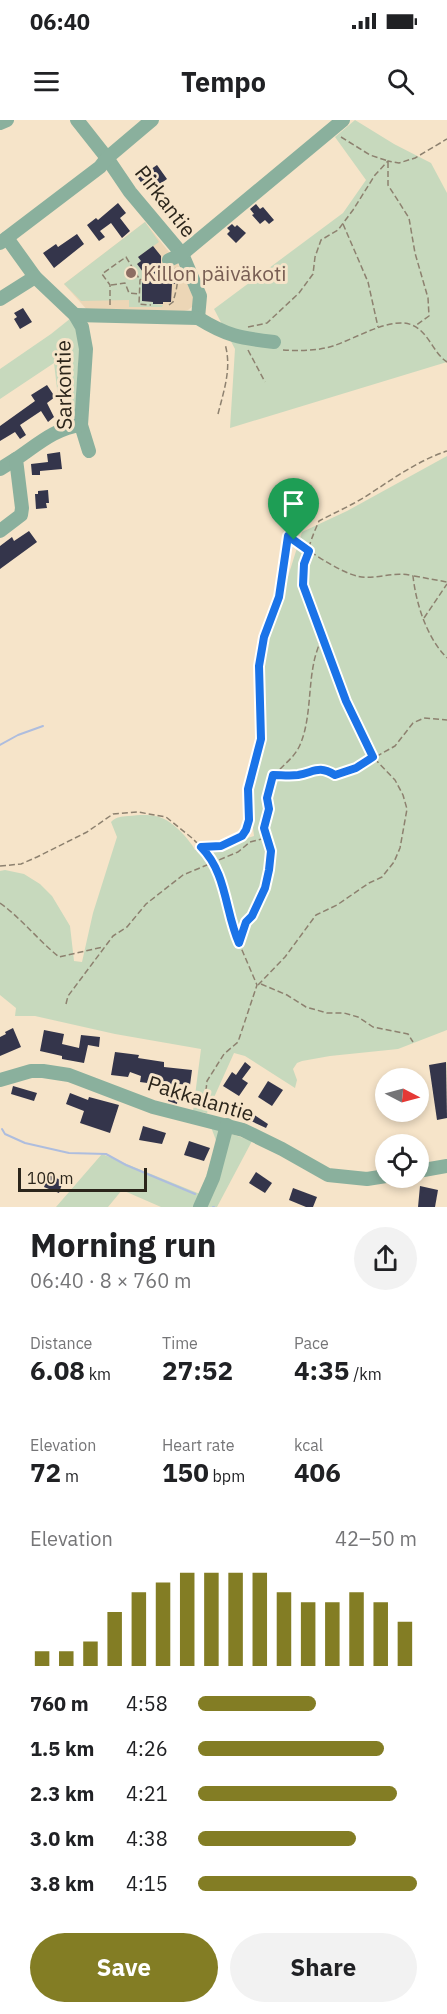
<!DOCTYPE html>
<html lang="en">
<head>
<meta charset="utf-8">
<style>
	:root { --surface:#fff; --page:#f2f2f2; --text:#202124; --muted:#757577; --accent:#837d24 }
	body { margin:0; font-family:"IBM Plex Sans",sans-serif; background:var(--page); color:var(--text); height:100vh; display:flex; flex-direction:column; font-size:22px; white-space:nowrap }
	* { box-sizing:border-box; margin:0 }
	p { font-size:20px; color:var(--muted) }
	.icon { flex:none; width:33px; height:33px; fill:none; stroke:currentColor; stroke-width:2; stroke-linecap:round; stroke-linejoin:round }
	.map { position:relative; height:1087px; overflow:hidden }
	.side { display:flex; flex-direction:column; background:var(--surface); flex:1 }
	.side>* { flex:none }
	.needle { width:39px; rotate:96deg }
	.controls { position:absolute; left:375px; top:948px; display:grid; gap:12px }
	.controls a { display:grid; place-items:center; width:54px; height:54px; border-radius:50%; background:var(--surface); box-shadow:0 3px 9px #0003; font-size:30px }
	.scale { position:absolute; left:18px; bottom:15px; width:129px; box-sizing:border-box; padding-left:6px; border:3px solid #2b251b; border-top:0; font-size:16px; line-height:21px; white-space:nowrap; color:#2b251b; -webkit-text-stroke:4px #f6e4c9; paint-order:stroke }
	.pin { position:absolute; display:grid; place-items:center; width:51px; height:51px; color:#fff; margin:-62px -26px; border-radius:50% 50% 50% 0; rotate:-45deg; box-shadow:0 0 6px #0007 }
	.pin .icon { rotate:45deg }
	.round { display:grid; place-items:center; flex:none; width:63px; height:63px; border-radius:32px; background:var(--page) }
	.head { display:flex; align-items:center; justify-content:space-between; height:102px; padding:0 30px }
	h1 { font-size:33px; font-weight:800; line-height:45px }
	.metrics { display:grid; grid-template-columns:repeat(3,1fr); gap:9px; height:102px; padding:6px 30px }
	.metrics div { display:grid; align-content:center }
	.metrics b { font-size:26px; font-weight:800 }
	.metrics small { font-size:16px; font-weight:400 }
	.metrics p { font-size:16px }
	.chart { height:168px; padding:12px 30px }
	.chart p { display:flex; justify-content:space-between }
	.chart svg { width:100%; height:108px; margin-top:6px; stroke:var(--accent); stroke-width:6 }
	.button { display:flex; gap:12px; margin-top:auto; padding:12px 30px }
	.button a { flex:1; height:69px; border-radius:36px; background:var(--accent); color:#fff; font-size:24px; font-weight:800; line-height:69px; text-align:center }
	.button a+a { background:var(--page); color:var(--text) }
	ul { padding:0 30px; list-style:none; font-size:20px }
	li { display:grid; grid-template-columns:96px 72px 1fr; align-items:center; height:45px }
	li i { height:15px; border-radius:8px; background:var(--accent) }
	.status { display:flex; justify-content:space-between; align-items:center; height:42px; padding:0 30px; background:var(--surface); direction:ltr }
	.status svg { height:16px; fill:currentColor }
	header { display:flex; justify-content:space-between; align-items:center; height:78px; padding:0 30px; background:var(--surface); font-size:27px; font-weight:800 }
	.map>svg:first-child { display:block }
	.built { fill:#ecd6b6 }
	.green { fill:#c7d9bd }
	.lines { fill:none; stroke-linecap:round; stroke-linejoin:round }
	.stream { stroke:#aebdde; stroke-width:2 }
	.building { fill:#34354b }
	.path { stroke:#8d816f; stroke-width:1.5; stroke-dasharray:6 3; stroke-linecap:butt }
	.minor { stroke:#8ab09d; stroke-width:14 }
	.route-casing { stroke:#fff; stroke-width:12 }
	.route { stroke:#1a73e8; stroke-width:8 }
	.education-dot { fill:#8d6e63; stroke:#f6e4c9; stroke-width:2 }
	.labels { text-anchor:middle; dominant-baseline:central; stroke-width:6; stroke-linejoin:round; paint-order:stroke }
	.street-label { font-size:21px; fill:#2b251b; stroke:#f6e4c9 }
	.education-label { font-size:21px; fill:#785e54; stroke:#f6e4c9; text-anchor:start }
</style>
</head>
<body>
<div class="status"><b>06:40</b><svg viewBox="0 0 49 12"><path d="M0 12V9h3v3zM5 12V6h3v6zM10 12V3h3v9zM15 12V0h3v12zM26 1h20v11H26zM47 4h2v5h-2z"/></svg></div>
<header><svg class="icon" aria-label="menu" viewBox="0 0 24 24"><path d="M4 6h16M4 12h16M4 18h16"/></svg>Tempo<svg class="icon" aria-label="search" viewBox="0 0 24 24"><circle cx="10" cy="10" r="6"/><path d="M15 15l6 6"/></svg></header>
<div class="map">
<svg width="447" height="1087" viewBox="0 0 447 1087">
	<rect width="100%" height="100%" fill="#f6e4c9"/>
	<!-- built -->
	<polygon class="built" points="145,102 177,142 194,179 193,186 188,190 166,196 89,192 64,164"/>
	<!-- green -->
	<g class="green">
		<polygon points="355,0 394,24 431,43 447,73 447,242 230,308 235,229 214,189 343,93 366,60 335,17"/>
		<polygon points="145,102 159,122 138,137 141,141 137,144 146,156 141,160 144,164 142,165 142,181 153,182 154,184 163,185 162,187 129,187 129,180 81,181 64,164"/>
		<polygon points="71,198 80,215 75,294 61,302 54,243 0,279 0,249 51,214"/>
		<path d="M 447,336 L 447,910 L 398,929 L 330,936 L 302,941 L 297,943 L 293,949 L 297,960 L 295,968 L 245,936 L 234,933 L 207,993 L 193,991 L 201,929 L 115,914 L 35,896 L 15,896 L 16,888 L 0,875 L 0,751 L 5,750 L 24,754 L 40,764 L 52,776 L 70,806 L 74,841 L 82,842 L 93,793 L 117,717 L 111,702 C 117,696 121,697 128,696 C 154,693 166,695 184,715 C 188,720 192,724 195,730 L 209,730 L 254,716 L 249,676 L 265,612 L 263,548 L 265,522 L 275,498 L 302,412 L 347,391 Z"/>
		<polygon points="211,1007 252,1021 217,1087 161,1087 122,1070 108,1087 56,1087 102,1034 200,1074 217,1023"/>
	</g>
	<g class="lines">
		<!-- stream -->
		<g class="stream">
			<polyline points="0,625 18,615 43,606"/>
			<polyline points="2,1009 5,1014 25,1023 69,1033 106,1034 126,1045 195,1074"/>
			<polyline points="213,1087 214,1087"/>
		</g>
	</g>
	<!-- building -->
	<g class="building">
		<polygon points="157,45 167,59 160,64 157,60 145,68 138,58"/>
		<polygon points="118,83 126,93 120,98 130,111 122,118 111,103 100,111 105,117 99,121 87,105 96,98 98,100"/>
		<polygon points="256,84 260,89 263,87 274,100 269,104 265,100 260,104 252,95 254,94 250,89"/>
		<polygon points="232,104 235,107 237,105 246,113 236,123 227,114 230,111 227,108"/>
		<polygon points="77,114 84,124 54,148 43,133 56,124 58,127"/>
		<polygon points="153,126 161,136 161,144 164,148 172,148 173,157 176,157 175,164 172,164 171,182 163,182 163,184 153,184 153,182 142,181 142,159 146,156 137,144 141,141 138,137"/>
		<polygon points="23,188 32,202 20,209 14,199 17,197 14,193"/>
		<polygon points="47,265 55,277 47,283 54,297 48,302 41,291 20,305 26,315 20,319 15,312 0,321 0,306 35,281 31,275"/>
		<polygon points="60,332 62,349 40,351 40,355 32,355 31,344 48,342 47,334"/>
		<polygon points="48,370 49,383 46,383 47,388 36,389 35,374 38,374 38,371"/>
		<polygon points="29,411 37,422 0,449 0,426 12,417 14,421"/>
		<polygon points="13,908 21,927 0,936 0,917 6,914 5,912"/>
		<polygon points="44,910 64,914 62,924 79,928 81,915 100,917 99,927 88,925 84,943 62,939 62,936 40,931"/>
		<polygon points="115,932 139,935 138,938 164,942 164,947 192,950 190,965 179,964 177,984 168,981 169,966 140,962 141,956 130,952 128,957 111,955"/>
		<polygon points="245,942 251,947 242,959 248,963 239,976 223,966 232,952 236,955"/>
		<polygon points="446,942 447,998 437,1000 429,945"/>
		<polygon points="268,961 283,970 272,986 258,977"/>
		<polygon points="13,966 37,973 34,981 11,974"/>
		<polygon points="70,973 88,980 89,977 119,985 110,1013 80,1003 84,991 66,984"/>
		<polygon points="245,989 268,1004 266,1008 251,1001 250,1003 240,997"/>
		<polygon points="143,1006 166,1013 162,1024 139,1020"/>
		<polygon points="189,1021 210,1028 204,1041 184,1035"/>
		<polygon points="256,1052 272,1063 265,1073 249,1063"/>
		<polygon points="49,1055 63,1061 59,1073 44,1067"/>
		<polygon points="420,1066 438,1070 435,1087 418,1087"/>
		<polygon points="293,1068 317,1077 313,1087 306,1087 289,1080"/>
	</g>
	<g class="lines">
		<!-- path -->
		<g class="path">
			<polyline points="341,17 370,35 388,41 388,65 409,98 415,133 428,178 429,196 415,206"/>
			<polyline points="343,104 368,162 378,207"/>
			<polyline points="141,159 140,160 139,184 151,185"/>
			<polyline points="111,165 125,163 129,173 139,174"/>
			<polyline points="110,185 110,165 102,154 126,137 140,160"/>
			<path d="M 169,185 L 173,182 C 176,171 180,160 175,148"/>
			<polyline points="248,207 267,203 299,173 313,154 315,137 321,120 338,110 353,90 375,55 388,41 399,43 415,38 447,19"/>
			<polyline points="248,230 265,262"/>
			<path d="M 283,230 C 299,231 317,231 333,226 C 355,219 391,196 412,205 C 429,212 433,233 447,242"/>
			<path d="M 218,294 C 224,270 232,248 225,224"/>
			<polyline points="414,456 447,462"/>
			<polyline points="424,498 447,464"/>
			<path d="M 274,655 C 282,655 291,656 298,655 C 315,652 318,645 335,655 L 356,648 L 395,626 L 413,603 L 424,598 L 447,600"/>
			<path d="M 201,727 L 221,726 L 242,716 L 246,710 L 249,700 L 248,669 L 260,619 L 259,546 L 264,517 L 279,477 L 288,416 C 304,428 339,452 357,456 C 375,461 393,450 413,456 C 416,484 427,518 447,538"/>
			<polyline points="0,746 21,744 37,737 87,712 113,694 138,692 166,697 192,718 207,733 214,744 225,772 234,812 239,822"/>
			<path d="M 0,783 C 22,799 38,820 59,837 L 103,827"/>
			<polyline points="261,864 287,875 306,887 327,893 344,893 358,897 373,907 408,914 413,922"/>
			<polyline points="258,865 285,837 316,795 337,785 369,763 382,757 394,742 400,728 407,689 403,675 395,660 373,637 365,623 321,517"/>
			<polyline points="66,884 68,876 113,816 127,807 146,784 183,755 238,732 250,722 266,718"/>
			<path d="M 204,989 L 207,961 L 224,934 L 238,922 L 257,865 L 239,823 C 250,793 271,767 271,733 C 271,726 266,718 265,711 C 264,705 268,700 268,694 C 270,684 267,676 269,667 C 274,649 291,643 299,627 C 311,602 308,569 314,542 C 315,534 321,523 320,515 C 320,504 312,491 309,480 C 299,452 307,428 319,401 C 334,393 350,386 365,377 C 391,360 417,341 447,331"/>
		</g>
		<!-- minor -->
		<g class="minor">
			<polyline points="77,0 107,38 130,72 182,134 200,176 198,198"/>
			<polyline points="0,3 7,0"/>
			<polyline points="7,118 35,157 75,195 82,207 86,229 81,305 89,331"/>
			<polyline points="0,123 100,47 107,38 152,0"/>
			<polyline points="169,140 182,134 343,0"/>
			<polyline points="0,179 35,157"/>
			<polyline points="75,195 198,198"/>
			<path d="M 198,198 C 227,216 240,218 274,222"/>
			<polyline points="0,349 16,339"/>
			<path d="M 0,411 L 21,395 L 22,388 L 16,339 C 37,325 55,308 81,305"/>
			<polyline points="0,960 31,951 43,951 69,955 153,987 243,1010 282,1029 328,1055 367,1059 386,1056"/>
			<polyline points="418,1051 447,1046"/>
			<polyline points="200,1087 213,1058 227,1005"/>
		</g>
	</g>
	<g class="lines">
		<!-- route casing -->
		<g class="route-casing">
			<path id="route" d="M 288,416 L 309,431 L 304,444 L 303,465 L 346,581 L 373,637 L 356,648 L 335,655 C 318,645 315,652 298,655 C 290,656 281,655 273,655 L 267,678 L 269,689 L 264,708 L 271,731 L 269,750 L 265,768 L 252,796 L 246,802 L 239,823 C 225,792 227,753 201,727 L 221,726 L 242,716 L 246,710 L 249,700 L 248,669 L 261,619 L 259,546 L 264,517 L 279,477 Z"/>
		</g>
		<!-- route -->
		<use href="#route" class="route"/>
	</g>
	<!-- markers -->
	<circle class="education-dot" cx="131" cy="153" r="6"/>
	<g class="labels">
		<!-- street labels -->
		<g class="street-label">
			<text transform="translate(166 81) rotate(52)">Pirkantie</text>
			<text transform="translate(63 265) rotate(-91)">Sarkontie</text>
			<text transform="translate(201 978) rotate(17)">Pakkalantie</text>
		</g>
		<!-- education labels -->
		<g class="education-label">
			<text x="143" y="153">Killon päiväkoti</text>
		</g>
	</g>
</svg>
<div class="controls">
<a><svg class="needle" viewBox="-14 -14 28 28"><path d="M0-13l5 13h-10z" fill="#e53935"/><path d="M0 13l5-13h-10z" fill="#757577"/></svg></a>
<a><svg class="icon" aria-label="locate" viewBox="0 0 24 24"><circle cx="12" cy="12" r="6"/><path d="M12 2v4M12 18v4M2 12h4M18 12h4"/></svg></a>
</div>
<div class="scale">100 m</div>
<div class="pin" style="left:294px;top:420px;background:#1e9e55"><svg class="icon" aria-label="arrive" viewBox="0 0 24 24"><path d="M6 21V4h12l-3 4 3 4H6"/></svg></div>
</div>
<section class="side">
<div class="head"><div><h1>Morning run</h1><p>06:40 · 8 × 760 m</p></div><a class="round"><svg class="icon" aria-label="share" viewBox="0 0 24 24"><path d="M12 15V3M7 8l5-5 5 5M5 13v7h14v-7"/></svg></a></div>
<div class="metrics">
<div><p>Distance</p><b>6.08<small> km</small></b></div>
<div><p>Time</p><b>27:52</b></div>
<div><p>Pace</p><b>4:35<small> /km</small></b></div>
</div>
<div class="metrics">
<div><p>Elevation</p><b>72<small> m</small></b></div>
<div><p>Heart rate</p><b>150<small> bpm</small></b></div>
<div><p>kcal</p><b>406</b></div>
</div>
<div class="chart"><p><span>Elevation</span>42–50 m</p>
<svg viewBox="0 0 160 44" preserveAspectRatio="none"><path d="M5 44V38M15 44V38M25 44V34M35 44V22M45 44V14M55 44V10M65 44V6M75 44V6M85 44V6M95 44V6M105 44V14M115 44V18M125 44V18M135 44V14M145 44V18M155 44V26"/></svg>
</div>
<ul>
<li><b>760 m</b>4:58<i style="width:54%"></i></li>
<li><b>1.5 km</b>4:26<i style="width:85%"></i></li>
<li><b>2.3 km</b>4:21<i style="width:91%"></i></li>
<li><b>3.0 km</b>4:38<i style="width:72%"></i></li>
<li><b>3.8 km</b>4:15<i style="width:100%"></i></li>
</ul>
<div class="button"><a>Save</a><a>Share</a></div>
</section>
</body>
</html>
